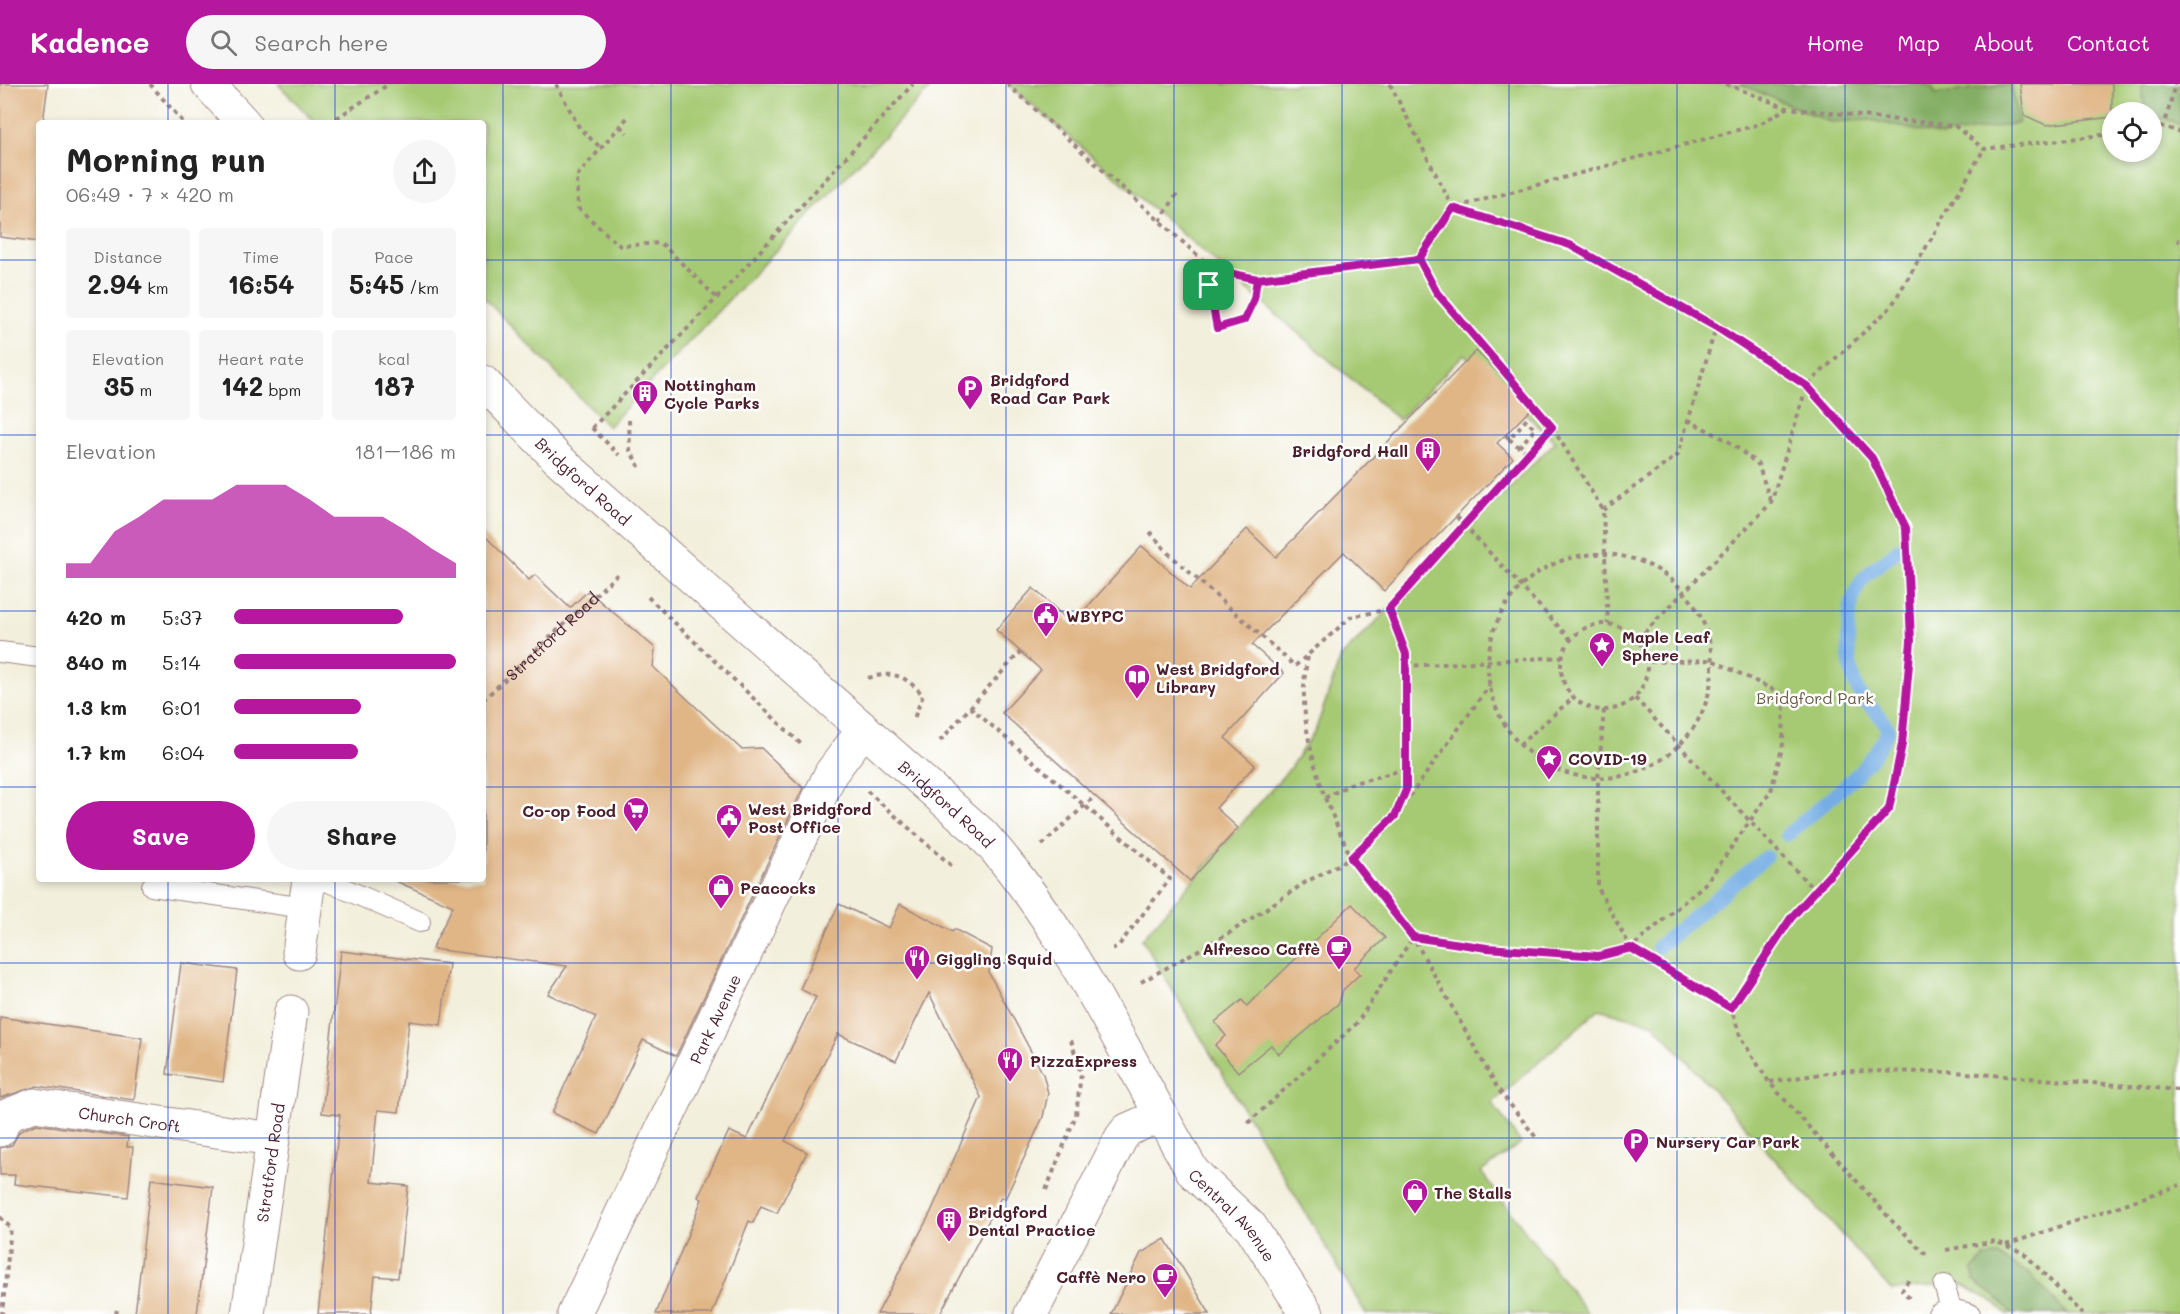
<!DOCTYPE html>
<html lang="en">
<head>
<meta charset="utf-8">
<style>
	:root { --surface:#fff; --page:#f6f6f6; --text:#222; --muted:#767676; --accent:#b5179e }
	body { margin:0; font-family:Mali,sans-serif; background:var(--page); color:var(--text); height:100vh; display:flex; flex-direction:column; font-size:22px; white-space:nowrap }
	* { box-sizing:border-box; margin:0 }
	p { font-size:20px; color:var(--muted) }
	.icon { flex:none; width:33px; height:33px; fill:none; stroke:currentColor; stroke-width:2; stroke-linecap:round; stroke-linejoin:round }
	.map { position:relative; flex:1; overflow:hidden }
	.sheet { position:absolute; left:36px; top:36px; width:450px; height:762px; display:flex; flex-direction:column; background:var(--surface); border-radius:6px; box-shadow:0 3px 9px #0003 }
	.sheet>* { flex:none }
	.buttons { position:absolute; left:2102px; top:18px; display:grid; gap:12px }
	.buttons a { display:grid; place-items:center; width:60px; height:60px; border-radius:50%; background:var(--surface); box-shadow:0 3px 9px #0003; font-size:30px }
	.pin { position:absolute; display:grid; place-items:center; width:51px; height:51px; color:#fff; margin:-26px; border-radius:12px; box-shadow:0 3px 9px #0006 }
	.round { display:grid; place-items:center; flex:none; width:63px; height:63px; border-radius:32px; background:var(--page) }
	.head { display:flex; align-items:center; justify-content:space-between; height:102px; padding:0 30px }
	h1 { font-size:33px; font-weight:700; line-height:45px }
	.stats { display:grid; grid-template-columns:repeat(3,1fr); gap:9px; height:102px; padding:6px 30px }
	.stats div { display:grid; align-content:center; border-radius:6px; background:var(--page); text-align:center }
	.stats b { font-size:26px; font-weight:700 }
	.stats small { font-size:16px; font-weight:400 }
	.stats p { font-size:16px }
	.chart { height:168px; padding:12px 30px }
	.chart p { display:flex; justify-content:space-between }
	.chart svg { width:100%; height:108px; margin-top:6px; fill:var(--accent); opacity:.7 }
	.cta { display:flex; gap:12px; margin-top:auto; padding:12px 30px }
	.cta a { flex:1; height:69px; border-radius:36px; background:var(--accent); color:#fff; font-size:24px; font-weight:700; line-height:69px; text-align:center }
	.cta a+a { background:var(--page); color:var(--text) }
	ul { padding:0 30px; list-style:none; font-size:20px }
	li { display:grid; grid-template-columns:96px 72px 1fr; align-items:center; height:45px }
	li i { height:15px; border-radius:8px; background:var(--accent) }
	header { display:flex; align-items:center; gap:36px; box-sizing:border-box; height:84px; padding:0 30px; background:var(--accent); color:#fff }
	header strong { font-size:28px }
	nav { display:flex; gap:33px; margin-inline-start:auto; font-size:21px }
	.search { width:420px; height:54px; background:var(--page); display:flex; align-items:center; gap:15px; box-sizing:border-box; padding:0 21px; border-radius:33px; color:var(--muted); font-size:22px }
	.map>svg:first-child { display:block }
	.green { fill:#a6ca73; stroke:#78744f; stroke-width:1.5; fill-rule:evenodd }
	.forest { fill:#84ae65; stroke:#676648; stroke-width:1.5 }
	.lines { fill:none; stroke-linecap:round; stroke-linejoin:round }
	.stream { stroke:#75ade5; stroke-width:14 }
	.building { fill:#e0b686 }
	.service-casing { stroke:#9e8784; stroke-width:22 }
	.minor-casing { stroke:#9e8784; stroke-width:35 }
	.tertiary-casing { stroke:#9e8784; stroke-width:35 }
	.path { stroke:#9e8784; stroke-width:4; stroke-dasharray:4.5 4.5; stroke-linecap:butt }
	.service { stroke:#fff; stroke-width:20 }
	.minor { stroke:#fff; stroke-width:33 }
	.tertiary { stroke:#fff; stroke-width:33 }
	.route-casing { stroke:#fff; stroke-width:12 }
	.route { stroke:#b5179e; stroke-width:8 }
	.grid { fill:none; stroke:#1d4ed8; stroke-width:1.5; stroke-opacity:0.55 }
	.labels { text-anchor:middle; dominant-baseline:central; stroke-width:5; stroke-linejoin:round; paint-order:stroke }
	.poi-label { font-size:16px; font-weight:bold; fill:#4a1f2b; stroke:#fff; text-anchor:start }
	.street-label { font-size:16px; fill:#4a1f2b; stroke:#fff }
	.park-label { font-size:16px; fill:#6a5b44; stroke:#fff }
</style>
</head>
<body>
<header>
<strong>Kadence</strong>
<div class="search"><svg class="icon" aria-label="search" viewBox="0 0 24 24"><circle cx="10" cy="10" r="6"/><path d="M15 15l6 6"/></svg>Search here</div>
<nav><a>Home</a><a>Map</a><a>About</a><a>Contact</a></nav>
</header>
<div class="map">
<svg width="2180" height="1230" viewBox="0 0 2180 1230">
	<rect width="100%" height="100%" fill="#fff"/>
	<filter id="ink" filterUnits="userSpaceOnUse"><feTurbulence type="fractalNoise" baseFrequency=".0167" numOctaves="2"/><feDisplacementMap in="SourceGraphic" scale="12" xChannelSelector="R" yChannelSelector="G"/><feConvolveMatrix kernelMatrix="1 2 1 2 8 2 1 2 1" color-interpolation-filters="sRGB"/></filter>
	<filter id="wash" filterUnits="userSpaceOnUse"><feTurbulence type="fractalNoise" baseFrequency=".008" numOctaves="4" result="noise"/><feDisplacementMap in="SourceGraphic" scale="24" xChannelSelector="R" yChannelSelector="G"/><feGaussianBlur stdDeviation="1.35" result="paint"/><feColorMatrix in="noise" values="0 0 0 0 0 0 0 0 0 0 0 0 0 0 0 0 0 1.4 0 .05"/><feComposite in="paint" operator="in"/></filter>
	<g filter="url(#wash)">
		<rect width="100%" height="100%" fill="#f2efdc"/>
		<!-- green -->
		<g class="green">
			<polygon points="278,0 934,0 608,343 483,213 483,39 316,39"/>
			<path d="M 1008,0 L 2180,0 L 2180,1230 L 2006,1230 L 1996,1219 L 1959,1199 L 1892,1207 L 1654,940 L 1599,925 L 1492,1019 L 1521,1059 L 1481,1088 L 1588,1230 L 1366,1230 L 1142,855 L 1290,684 L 1316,645 L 1341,573 L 1555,358 L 1464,270 L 1399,336 ZM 2112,28 L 2151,28 L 2151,68 L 2112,68 Z"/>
		</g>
		<!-- forest -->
		<g class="forest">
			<polygon points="1740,0 1923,0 1933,4 1936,10 2011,0 2019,39 1942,52 1870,36 1830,38"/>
			<polygon points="2141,0 2180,0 2180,41 2145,28"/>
			<polygon points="1998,1172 2029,1189 2067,1230 2012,1230 2000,1216 1974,1197 1973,1185 1985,1173"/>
		</g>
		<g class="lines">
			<!-- stream -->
			<g class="stream">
				<path d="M 1787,751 C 1821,720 1870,689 1888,646 C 1881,628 1869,625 1860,610 C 1844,585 1843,516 1864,494 C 1874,483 1889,474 1900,464"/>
				<polyline points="1658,863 1766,773"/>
			</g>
		</g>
		<g id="blocks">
			<!-- building -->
			<g class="building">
				<polygon points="0,0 48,0 43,39 39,39 39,158 0,153"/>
				<polygon points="2020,0 2112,0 2112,33 2046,41 2024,31"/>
				<polygon points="1476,267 1533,323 1497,359 1513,374 1384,507 1344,468 1252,561 1284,589 1225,654 1255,681 1216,724 1238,744 1190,797 1002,629 1041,586 996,546 1033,504 1072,540 1142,462 1190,505 1247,445 1276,473"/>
				<polygon points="483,450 529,496 535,491 570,524 588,507 655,564 653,583 741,665 761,664 803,704 676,972 643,956 599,1050 552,1029 596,933 548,910 567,882 432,865 453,822 391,795 483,795"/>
				<polygon points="839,820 889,844 900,820 953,848 954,845 992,865 989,889 1043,990 1048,1009 1043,1033 1005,1115 1001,1113 940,1230 877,1230 931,1128 981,1013 929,909 896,977 838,950 785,1057 807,1068 777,1129 761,1122 753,1139 749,1137 712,1230 656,1230 702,1115 698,1113 729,1047 747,1055 816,913 800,905"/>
				<polygon points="1352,820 1385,854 1354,884 1360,890 1343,906 1339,919 1279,970 1271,961 1238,988 1215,961 1226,952 1215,938 1242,916 1247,922"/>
				<polygon points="341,867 449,880 441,941 409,937 399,1028 378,1026 371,1098 408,1102 398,1194 375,1192 371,1230 318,1230 340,1031 322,1029"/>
				<polygon points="181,879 237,886 223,998 167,990"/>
				<polygon points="0,933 142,954 134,1016 37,1002 0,1014"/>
				<polygon points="36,1040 128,1053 127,1063 133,1063 128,1113 14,1100 15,1091 0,1091 0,1064 12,1061 20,1047"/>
				<polygon points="151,1095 213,1103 197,1230 135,1230"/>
				<polygon points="1165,1155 1210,1230 1111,1230 1141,1169"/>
			</g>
		</g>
	</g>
	<g filter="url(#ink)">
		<use href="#blocks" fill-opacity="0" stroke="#9e8784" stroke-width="1.5"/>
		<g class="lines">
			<!-- service casing -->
			<g class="service-casing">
				<g id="service">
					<polyline points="0,568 39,573"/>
					<polyline points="322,795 420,838"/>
					<polyline points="152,802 305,824"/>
					<polyline points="1944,1201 1951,1225"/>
					<polyline points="1938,1230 1951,1225 1970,1230"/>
				</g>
			</g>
			<!-- minor casing -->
			<g class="minor-casing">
				<g id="minor">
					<polyline points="299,869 309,795"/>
					<path id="s2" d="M 1161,1031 L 1193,1088 L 1251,1143 L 1307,1230"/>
					<path id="s3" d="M 0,1046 L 6,1032 L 34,1021 L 273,1055"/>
					<path id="s4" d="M 248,1230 L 291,928"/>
					<path id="s5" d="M 574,1230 L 831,689 L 864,645"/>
				</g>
			</g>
			<!-- tertiary casing -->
			<g class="tertiary-casing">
				<g id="tertiary">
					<polyline points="208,0 244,39"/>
					<path id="s6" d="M 483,298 L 558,375 L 982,750 C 1057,833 1107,934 1161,1031 L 1127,1046 L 1121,1054 L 1031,1230"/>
				</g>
			</g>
			<!-- path -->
			<g class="path">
				<polyline points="150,0 184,39"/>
				<polyline points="556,0 580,45 601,64"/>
				<polyline points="1007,0 1214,186"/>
				<polyline points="1390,0 1453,124 1570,161 1716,243 1807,301 1872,373 1906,444 1911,557 1902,660 1889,725 1791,834 1731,924"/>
				<polyline points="1726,0 1787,24 1955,42 1984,65 2112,50"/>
				<polyline points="627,34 577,92 578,124 620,162 661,159 717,214"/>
				<polyline points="2166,36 2175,0"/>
				<polyline points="329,39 389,0"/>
				<polyline points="620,42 627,49"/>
				<polyline points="2151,45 2164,43 2180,48"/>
				<polyline points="1160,137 1177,110"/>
				<polyline points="2177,157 2180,156"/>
				<polyline points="1420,175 1437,209 1552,343 1603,426 1608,540"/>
				<polyline points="1257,195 1254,215 1244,236 1217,244 1209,202 1214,186 1257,195 1420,175 1453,124 1760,40 1787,24"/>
				<polyline points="629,336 630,366 641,386"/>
				<polyline points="1688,336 1728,357 1758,380 1771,418"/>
				<polyline points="592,344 619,371"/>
				<polyline points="592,344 717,214 913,0"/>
				<polyline points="1506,351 1509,355 1526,336 1535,345 1519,363 1529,369"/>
				<polyline points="1509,355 1519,363"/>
				<polyline points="1603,426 1678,371 1716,243"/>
				<polyline points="1457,433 1464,441 1552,343"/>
				<polyline points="1150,448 1168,469 1295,582 1351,533 1389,525 1464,441 1571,556"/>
				<circle cx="1600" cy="582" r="112"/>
				<polyline points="648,513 803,662"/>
				<circle cx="1604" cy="583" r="43"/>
				<polyline points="1638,555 1771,419 1807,301 1891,223 1984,65"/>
				<path d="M 1308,573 C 1297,620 1310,669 1325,714 L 1350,700 L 1406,685"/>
				<polyline points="1406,582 1562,573"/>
				<path d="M 868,594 C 895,587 904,591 923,611 L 913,637"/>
				<polyline points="1635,614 1815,807"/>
				<path id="s1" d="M 483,616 L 621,487"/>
				<polyline points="970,623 1170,795 1119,861 1113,865"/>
				<polyline points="1604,626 1598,695 1598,804 1631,864 1707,798 1771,707 1783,660 1784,611 1712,576 1648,578"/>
				<polyline points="940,657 1020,568"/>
				<polyline points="1519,661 1573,614"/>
				<polyline points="867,707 953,783"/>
				<polyline points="1325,714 1351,774 1413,853 1498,1005 1538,1056"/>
				<polyline points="1399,727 1490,601"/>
				<polyline points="1042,761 1095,712"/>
				<polyline points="1141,898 1231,848 1306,798 1351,774 1395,732 1406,706 1406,570 1389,525"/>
				<polyline points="1770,998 1840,987 1954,988 2180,1006"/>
				<polyline points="1248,1039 1357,939 1413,853 1487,864 1599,872 1631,864 1731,924 1741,954 1769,998 1893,1138 1927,1171"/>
				<polyline points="1046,1106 1076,1031 1081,990 1071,956"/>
				<polyline points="0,1133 11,1144 2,1230"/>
				<polyline points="2006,1161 2180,1101"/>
				<polyline points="1946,1166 1995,1157 2024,1169 2082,1230"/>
				<polyline points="1909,1214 1902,1206 1910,1194"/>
				<polyline points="116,1230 117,1226"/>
			</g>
			<!-- service -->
			<use href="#service" class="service"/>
			<!-- minor -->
			<use href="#minor" class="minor"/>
			<!-- tertiary -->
			<use href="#tertiary" class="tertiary"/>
		</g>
	</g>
	<g class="lines" filter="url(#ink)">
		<!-- route casing -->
		<g class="route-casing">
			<polyline id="route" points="1209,201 1215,186 1257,195 1419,175 1437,209 1552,343 1389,525 1406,570 1406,706 1395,732 1351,774 1413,853 1487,864 1599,872 1631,864 1731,924 1791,834 1889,725 1902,660 1911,557 1906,444 1872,374 1807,302 1716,243 1570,161 1453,124 1419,175 1257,195 1254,215 1244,236 1217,244 1209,201"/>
		</g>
		<!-- route -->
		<use href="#route" class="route"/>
	</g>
	<!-- grid -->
	<path class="grid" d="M 168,0 L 168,39M 335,0 L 335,39M 503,0 L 503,1230M 671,0 L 671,1230M 838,0 L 838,1230M 1006,0 L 1006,1230M 1174,0 L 1174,1230M 1342,0 L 1342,1230M 1509,0 L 1509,1230M 1677,0 L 1677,1230M 1845,0 L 1845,1230M 2012,0 L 2012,1230M 0,176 L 39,176M 483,176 L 2180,176M 0,351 L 39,351M 483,351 L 2180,351M 0,527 L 39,527M 483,527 L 2180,527M 0,703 L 39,703M 483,703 L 2180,703M 168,795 L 168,1230M 335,795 L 335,1230M 0,879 L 2180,879M 0,1054 L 2180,1054"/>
	<!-- icons -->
	<defs>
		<g id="parking-pin" transform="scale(1.35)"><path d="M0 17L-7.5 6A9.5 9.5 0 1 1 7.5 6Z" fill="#b5179e" stroke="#fff"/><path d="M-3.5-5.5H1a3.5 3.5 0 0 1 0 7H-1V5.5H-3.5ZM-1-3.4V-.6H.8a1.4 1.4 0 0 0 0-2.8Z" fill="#fff"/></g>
		<g id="building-pin" transform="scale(1.35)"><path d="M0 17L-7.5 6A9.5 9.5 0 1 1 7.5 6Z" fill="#b5179e" stroke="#fff"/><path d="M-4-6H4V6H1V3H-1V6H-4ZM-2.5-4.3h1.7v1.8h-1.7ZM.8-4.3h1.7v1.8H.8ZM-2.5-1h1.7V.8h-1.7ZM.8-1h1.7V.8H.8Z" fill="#fff"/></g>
		<g id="civic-pin" transform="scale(1.35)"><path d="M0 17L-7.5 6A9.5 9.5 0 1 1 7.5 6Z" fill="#b5179e" stroke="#fff"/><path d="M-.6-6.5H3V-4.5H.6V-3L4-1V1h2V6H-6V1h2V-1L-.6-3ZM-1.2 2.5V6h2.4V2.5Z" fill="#fff"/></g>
		<g id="sight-pin" transform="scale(1.35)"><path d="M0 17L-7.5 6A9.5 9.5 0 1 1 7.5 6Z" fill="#b5179e" stroke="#fff"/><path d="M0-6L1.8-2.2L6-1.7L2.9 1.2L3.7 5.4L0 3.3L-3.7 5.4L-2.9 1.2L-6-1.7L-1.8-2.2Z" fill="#fff"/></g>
		<g id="library-pin" transform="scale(1.35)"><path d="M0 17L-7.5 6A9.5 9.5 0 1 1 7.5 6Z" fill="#b5179e" stroke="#fff"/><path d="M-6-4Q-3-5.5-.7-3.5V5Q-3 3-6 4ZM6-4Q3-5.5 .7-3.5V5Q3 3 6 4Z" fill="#fff"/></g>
		<g id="supermarket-pin" transform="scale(1.35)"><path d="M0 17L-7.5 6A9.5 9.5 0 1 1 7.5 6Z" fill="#b5179e" stroke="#fff"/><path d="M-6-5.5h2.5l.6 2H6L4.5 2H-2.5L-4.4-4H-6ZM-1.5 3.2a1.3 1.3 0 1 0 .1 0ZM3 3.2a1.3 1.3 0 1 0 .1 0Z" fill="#fff"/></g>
		<g id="shop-pin" transform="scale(1.35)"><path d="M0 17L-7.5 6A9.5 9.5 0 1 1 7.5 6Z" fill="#b5179e" stroke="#fff"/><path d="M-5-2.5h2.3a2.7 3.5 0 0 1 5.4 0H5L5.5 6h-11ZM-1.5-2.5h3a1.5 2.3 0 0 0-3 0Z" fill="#fff"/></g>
		<g id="cafe-pin" transform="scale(1.35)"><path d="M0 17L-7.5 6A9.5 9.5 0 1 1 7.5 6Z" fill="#b5179e" stroke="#fff"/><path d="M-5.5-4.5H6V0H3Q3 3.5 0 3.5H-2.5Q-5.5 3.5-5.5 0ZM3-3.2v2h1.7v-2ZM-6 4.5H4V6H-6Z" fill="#fff"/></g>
		<g id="restaurant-pin" transform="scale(1.35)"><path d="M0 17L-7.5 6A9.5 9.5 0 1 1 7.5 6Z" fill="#b5179e" stroke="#fff"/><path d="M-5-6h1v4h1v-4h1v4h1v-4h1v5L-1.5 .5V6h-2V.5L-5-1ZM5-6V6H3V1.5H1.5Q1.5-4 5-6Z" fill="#fff"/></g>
	</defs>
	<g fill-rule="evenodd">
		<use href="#parking-pin" x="970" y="304"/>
		<use href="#building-pin" x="645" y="309"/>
		<use href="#building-pin" x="1428" y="366"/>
		<use href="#civic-pin" x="1046" y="531"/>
		<use href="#sight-pin" x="1602" y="561"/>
		<use href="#library-pin" x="1137" y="593"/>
		<use href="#sight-pin" x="1549" y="674"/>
		<use href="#supermarket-pin" x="636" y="726"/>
		<use href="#civic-pin" x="729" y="733"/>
		<use href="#shop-pin" x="721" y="803"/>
		<use href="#cafe-pin" x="1339" y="864"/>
		<use href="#restaurant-pin" x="917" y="874"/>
		<use href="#restaurant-pin" x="1010" y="976"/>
		<use href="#parking-pin" x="1636" y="1057"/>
		<use href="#shop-pin" x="1415" y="1108"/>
		<use href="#building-pin" x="949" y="1136"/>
		<use href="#cafe-pin" x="1165" y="1192"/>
	</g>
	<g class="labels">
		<!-- poi labels -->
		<g class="poi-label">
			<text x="990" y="295">Bridgford<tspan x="990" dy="18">Road Car Park</tspan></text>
			<text x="664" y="300">Nottingham<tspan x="664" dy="18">Cycle Parks</tspan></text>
			<text x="1408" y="366" text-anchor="end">Bridgford Hall</text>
			<text x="1066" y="531">WBYPC</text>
			<text x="1622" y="552">Maple Leaf<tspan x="1622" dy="18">Sphere</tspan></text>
			<text x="1156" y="584">West Bridgford<tspan x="1156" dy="18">Library</tspan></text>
			<text x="1568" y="674">COVID-19</text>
			<text x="748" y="724">West Bridgford<tspan x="748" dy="18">Post Office</tspan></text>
			<text x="616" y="726" text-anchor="end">Co-op Food</text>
			<text x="740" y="803">Peacocks</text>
			<text x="1320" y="864" text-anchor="end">Alfresco Caffè</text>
			<text x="936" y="874">Giggling Squid</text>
			<text x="1030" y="976">PizzaExpress</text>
			<text x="1656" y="1057">Nursery Car Park</text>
			<text x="1434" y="1108">The Stalls</text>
			<text x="968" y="1127">Bridgford<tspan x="968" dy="18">Dental Practice</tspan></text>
			<text x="1146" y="1192" text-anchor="end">Caffè Nero</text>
		</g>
		<!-- street labels -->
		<g class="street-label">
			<text stroke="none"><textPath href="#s6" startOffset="141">Bridgford Road</textPath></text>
			<text stroke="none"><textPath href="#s1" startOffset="94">Stratford Road</textPath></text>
			<text stroke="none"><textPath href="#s6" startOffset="627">Bridgford Road</textPath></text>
			<text stroke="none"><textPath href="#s5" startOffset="327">Park Avenue</textPath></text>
			<text stroke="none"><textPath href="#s3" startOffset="142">Church Croft</textPath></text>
			<text stroke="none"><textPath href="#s4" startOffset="153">Stratford Road</textPath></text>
			<text stroke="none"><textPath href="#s2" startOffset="124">Central Avenue</textPath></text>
		</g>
		<!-- park labels -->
		<g class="park-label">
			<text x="1815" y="613">Bridgford Park</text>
		</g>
	</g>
</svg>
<div class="buttons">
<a><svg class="icon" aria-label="locate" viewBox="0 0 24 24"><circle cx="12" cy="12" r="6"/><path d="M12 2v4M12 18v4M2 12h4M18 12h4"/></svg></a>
</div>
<div class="pin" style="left:1209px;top:201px;background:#1e9e55"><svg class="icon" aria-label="arrive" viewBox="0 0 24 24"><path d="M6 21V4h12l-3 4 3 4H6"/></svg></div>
<section class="sheet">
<div class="head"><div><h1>Morning run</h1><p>06:49 · 7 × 420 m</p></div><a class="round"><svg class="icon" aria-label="share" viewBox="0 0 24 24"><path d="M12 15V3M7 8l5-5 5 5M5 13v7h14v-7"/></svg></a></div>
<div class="stats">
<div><p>Distance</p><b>2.94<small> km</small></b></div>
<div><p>Time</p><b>16:54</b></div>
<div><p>Pace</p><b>5:45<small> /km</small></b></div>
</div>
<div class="stats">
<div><p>Elevation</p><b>35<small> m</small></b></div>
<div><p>Heart rate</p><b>142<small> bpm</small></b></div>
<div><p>kcal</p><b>187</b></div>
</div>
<div class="chart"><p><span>Elevation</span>181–186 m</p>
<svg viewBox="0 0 160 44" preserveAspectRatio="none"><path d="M0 44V38L10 38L20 25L30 19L40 12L50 12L60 12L70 6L80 6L90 6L100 12L110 19L120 19L130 19L140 25L150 32L160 38V44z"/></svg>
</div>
<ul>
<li><b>420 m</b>5:37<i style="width:76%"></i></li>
<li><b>840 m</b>5:14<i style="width:100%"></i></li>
<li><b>1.3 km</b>6:01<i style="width:57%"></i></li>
<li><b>1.7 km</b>6:04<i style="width:56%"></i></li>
</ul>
<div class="cta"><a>Save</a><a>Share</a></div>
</section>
</div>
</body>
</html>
